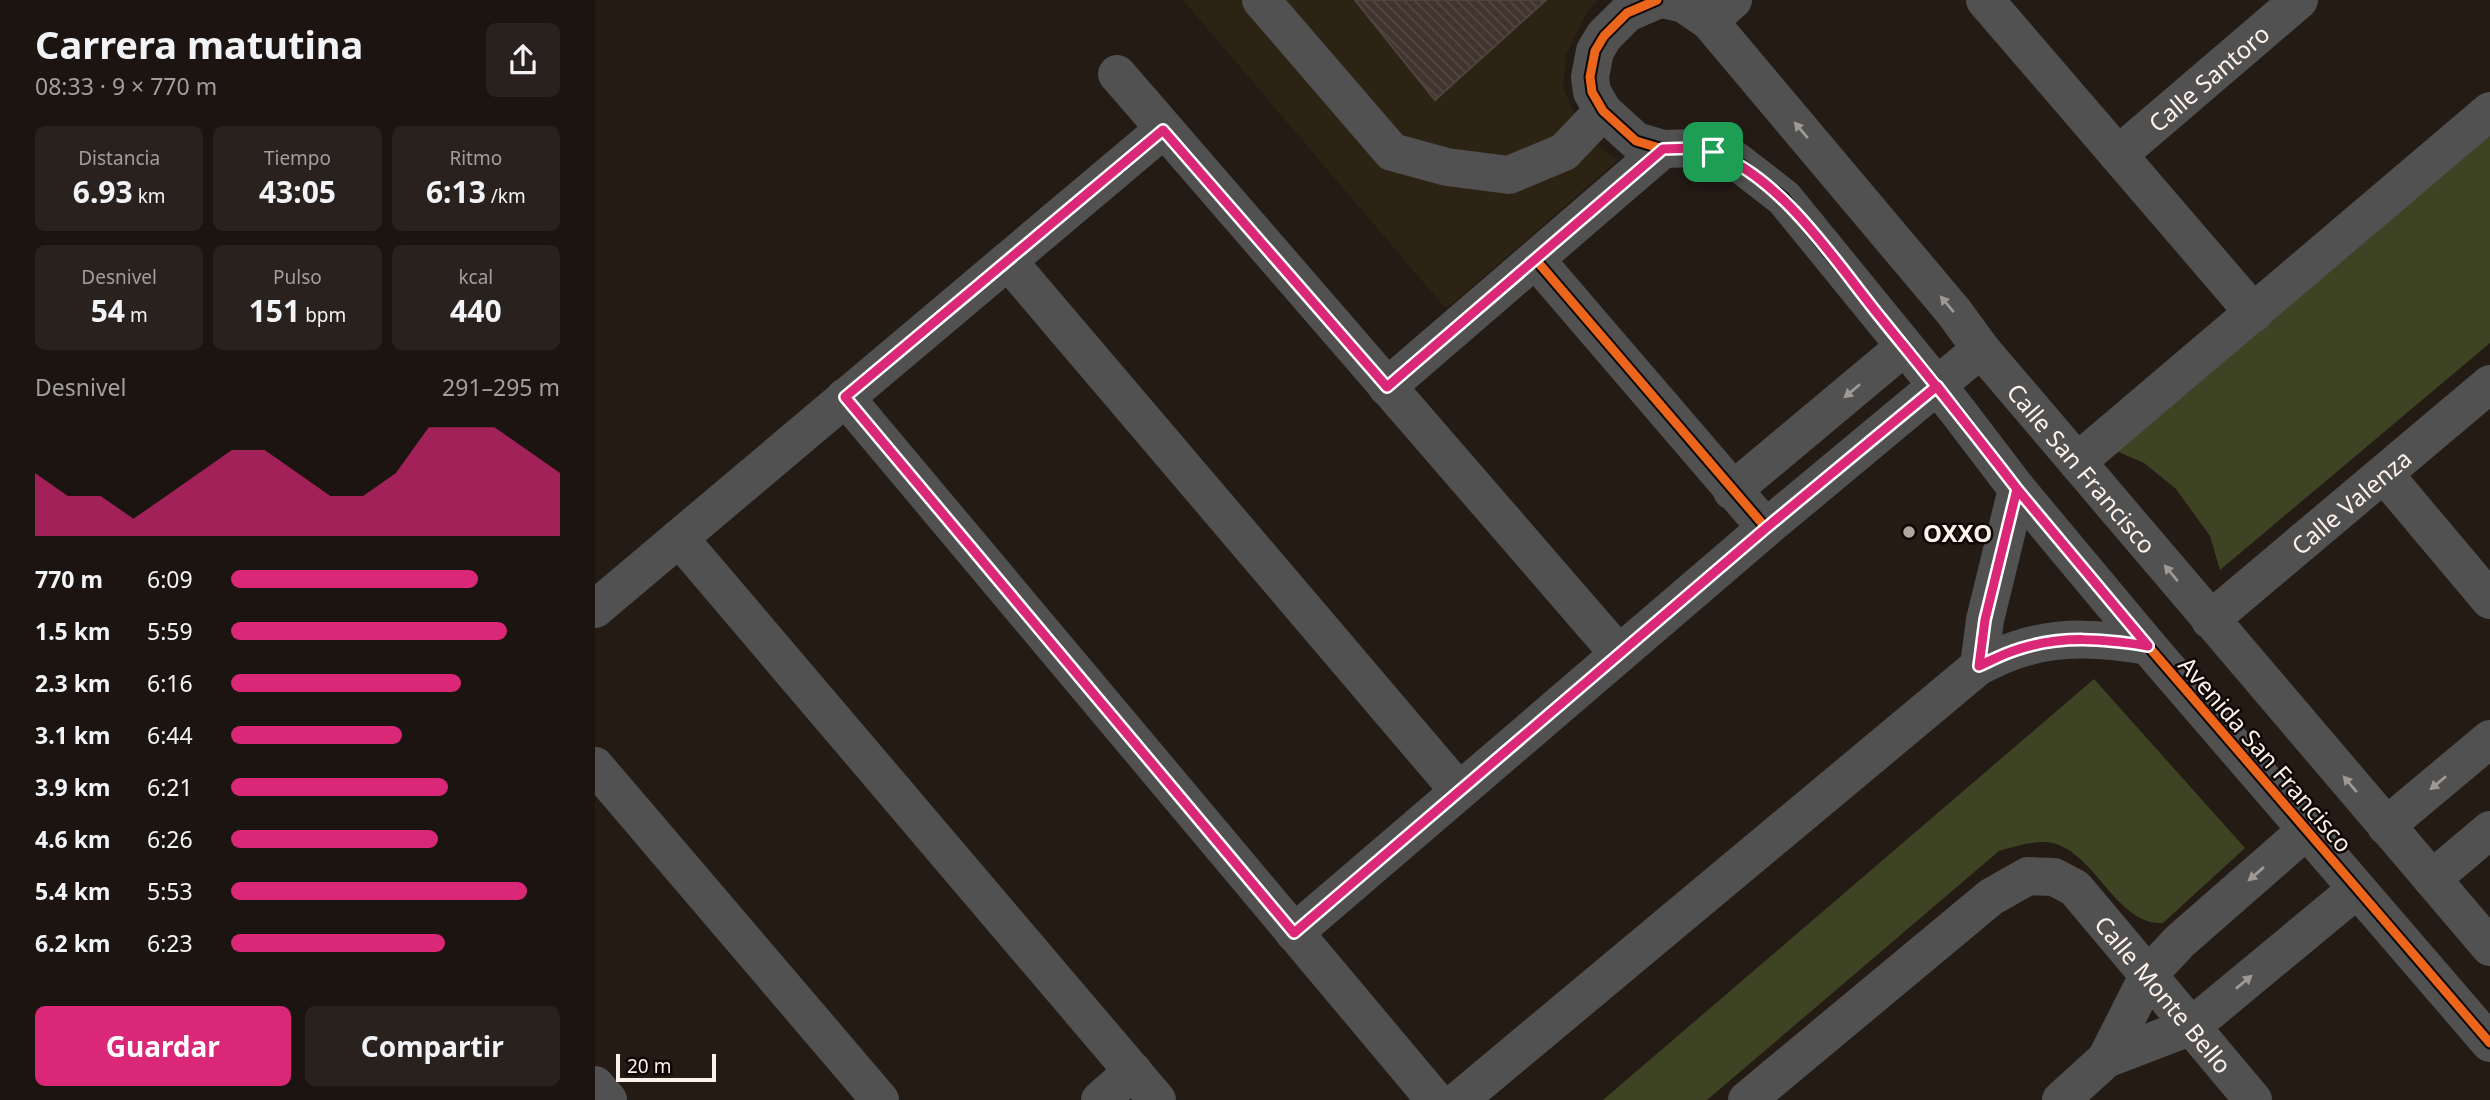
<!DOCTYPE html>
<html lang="es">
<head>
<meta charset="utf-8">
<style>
	:root { --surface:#1c1410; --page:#29211e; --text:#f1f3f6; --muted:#a09e9f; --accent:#db2777 }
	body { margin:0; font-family:"Noto Sans",sans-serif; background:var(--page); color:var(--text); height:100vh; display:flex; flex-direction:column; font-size:26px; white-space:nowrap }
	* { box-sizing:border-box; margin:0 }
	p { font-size:23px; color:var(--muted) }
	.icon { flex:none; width:38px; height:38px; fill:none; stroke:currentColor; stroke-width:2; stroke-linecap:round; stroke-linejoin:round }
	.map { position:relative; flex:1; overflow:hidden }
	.side { display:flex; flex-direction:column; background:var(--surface); width:595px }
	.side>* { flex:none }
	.scale { position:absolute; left:21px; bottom:18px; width:100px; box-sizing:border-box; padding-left:7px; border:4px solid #fef1e9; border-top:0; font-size:19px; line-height:24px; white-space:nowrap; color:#fef1e9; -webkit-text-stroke:5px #0e0704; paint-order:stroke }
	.pin { position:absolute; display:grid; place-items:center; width:60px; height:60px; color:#fff; margin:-30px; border-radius:14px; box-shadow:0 4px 10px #0006 }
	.round { display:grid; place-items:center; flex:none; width:74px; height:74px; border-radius:10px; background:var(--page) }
	.overview { display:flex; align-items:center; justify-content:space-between; height:119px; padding:0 35px }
	h1 { font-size:38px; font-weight:700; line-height:52px }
	.figures { display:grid; grid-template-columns:repeat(3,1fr); gap:10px; height:119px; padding:7px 35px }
	.figures div { display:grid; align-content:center; border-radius:10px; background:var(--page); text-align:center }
	.figures b { font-size:30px; font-weight:700 }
	.figures small { font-size:19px; font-weight:400 }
	.figures p { font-size:19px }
	.chart { height:196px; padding:14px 35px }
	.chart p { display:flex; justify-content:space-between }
	.chart svg { width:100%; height:126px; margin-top:7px; fill:var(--accent); opacity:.7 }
	.action { display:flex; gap:14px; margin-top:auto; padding:14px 35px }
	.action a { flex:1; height:80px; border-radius:10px; background:var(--accent); color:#fff; font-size:28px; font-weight:700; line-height:80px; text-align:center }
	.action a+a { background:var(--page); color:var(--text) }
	ul { padding:0 35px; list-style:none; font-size:23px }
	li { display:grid; grid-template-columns:112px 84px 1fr; align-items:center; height:52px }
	li i { height:18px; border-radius:9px; background:var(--accent) }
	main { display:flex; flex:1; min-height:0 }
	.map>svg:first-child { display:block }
	.education { fill:#2d2315 }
	.park { fill:#3e4324 }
	.building { fill:url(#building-back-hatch); stroke:#4e4540; stroke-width:2 }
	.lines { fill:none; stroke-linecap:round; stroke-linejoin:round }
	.minor { stroke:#505150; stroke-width:38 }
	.cycleway-casing { stroke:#0e0704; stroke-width:13 }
	.cycleway { stroke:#eb651d; stroke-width:9 }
	.oneway { fill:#9e9995 }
	.route-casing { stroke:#fff; stroke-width:14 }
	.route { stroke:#db2777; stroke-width:9 }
	.poi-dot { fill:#b2a69f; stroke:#0e0704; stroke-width:2.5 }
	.labels { text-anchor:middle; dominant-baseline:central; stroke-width:5; stroke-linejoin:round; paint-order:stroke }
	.street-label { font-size:24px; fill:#fef1e9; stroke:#0e0704 }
	.poi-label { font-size:24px; font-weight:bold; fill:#fef1e9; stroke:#0e0704; text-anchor:start }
</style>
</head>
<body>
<main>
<section class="side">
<div class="overview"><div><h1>Carrera matutina</h1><p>08:33 · 9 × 770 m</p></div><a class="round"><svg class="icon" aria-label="share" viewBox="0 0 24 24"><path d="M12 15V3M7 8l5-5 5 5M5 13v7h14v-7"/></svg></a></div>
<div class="figures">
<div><p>Distancia</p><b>6.93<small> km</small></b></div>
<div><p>Tiempo</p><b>43:05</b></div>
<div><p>Ritmo</p><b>6:13<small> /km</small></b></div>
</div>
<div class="figures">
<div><p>Desnivel</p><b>54<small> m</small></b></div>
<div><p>Pulso</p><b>151<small> bpm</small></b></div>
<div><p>kcal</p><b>440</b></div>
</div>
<div class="chart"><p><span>Desnivel</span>291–295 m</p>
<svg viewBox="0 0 160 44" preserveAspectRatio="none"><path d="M0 44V22L10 30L20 30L30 38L40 30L50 22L60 14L70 14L80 22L90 30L100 30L110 22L120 6L130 6L140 6L150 14L160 22V44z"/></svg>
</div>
<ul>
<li><b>770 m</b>6:09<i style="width:75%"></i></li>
<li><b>1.5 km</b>5:59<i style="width:84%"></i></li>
<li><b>2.3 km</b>6:16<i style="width:70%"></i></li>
<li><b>3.1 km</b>6:44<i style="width:52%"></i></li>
<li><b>3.9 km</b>6:21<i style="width:66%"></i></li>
<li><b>4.6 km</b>6:26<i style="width:63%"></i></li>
<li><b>5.4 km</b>5:53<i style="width:90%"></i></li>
<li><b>6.2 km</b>6:23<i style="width:65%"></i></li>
</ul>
<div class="action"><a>Guardar</a><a>Compartir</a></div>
</section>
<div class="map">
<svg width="1895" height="1100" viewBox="0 0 1895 1100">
	<defs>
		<pattern id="building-back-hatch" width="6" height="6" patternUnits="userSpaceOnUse" patternTransform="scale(1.75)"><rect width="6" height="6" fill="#41342e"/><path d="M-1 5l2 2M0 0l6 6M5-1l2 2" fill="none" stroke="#544842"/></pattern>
	</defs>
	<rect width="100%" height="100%" fill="#251b15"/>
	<!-- education -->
	<polygon class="education" points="588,0 1004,0 993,10 971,54 968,88 983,122 998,142 1023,160 851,309"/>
	<!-- park -->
	<g class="park">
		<polygon points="1895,135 1895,343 1625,570 1615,536 1581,489 1549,463 1519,450"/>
		<path d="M 1499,679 L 1650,848 L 1568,923 C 1520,926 1499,847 1452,842 C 1437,841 1419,847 1404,851 L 1112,1100 L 1008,1100 Z"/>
	</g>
	<!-- building -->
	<polygon class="building" points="760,0 951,0 840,100"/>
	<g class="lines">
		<!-- minor -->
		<g class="minor">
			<polyline points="666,0 797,152 852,167 914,175 969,152 1008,111"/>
			<polyline points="1062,0 1032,13 1009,36 1000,51 995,77 997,92 1008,111 1041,141 1068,149 1100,148 1118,152 1140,160 1189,198 1361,409 1422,489 1553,646 1895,1043"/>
			<path id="s1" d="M 1072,0 L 1089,4 L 1114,21 L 1359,312 L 1386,349 L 1895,947"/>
			<polyline points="1390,0 1659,313"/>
			<polyline points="1114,21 1138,0"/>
			<polyline points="522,74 1024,654"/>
			<path id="s2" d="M 1523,155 L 1704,0"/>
			<polyline points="413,261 864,791"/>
			<polyline points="792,387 1068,149"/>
			<polyline points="250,397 840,1100"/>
			<polyline points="1482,462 1895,111"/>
			<polyline points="1789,474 1895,600"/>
			<polyline points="1137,491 1309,347"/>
			<polyline points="1171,528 1386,349"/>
			<polyline points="84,538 562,1100"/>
			<polyline points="0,609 568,130"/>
			<path id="s3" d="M 1615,620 L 1895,384"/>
			<polyline points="1384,666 1390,620 1422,489"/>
			<polyline points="0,766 285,1100"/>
			<polyline points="1791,826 1895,739"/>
			<polyline points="1837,879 1895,830"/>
			<polyline points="699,933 1171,528 941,260"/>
			<polyline points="1511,1059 1554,974 1585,941 1713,829"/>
			<polyline points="0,1085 13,1100"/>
			<polyline points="505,1100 538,1071"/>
			<path d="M 864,1100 L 1384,666 C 1397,660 1410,653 1424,649 C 1467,635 1509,639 1553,646"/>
			<path id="s4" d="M 1152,1100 L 1396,897 L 1433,876 L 1459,877 L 1480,888 L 1658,1100"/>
			<polyline points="1466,1100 1511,1059 1597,1026 1761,890"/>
		</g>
		<!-- cycleway casing -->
		<g class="cycleway-casing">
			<g id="cycleway">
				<polyline points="1062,0 1032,13 1009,36 1000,51 995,77 997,92 1008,111 1041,141 1068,149 1100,148 1118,152 1140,160 1189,198 1361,409 1422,489 1553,646 1895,1043"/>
				<polyline points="699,933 1171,528 941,260"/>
			</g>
		</g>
		<!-- cycleway -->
		<use href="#cycleway" class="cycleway"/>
	</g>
	<!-- one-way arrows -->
	<defs><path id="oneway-solid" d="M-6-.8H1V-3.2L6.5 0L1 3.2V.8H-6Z" transform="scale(1.75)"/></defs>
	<g class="oneway">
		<use href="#oneway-solid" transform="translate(1206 130) rotate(-130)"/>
		<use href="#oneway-solid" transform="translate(1352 304) rotate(-130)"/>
		<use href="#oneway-solid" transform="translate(1257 391) rotate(140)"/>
		<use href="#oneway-solid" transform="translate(1576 573) rotate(-130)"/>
		<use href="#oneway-solid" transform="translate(1843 783) rotate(140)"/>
		<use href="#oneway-solid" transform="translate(1755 784) rotate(-130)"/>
		<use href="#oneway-solid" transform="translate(1661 874) rotate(139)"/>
		<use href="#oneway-solid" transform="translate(1649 982) rotate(-39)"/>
	</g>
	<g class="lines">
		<!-- route casing -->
		<g class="route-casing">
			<path id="route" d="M 1118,152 L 1100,148 L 1068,149 L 792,387 L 568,130 L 250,397 L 699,933 L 1171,528 L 1342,386 L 1422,489 L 1553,646 C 1509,639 1467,635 1424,649 C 1410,653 1397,660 1384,666 L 1390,620 L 1422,489 C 1378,431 1332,375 1286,318 C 1239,260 1189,180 1118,152"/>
		</g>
		<!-- route -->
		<use href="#route" class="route"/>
	</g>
	<!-- markers -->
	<circle class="poi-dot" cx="1314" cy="532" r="7"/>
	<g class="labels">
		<!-- street labels -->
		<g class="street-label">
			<text stroke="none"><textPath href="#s2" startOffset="119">Calle Santoro</textPath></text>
			<text stroke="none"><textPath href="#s1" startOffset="630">Calle San Francisco</textPath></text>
			<text stroke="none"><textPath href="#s3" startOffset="184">Calle Valenza</textPath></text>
			<text transform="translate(1671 754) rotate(49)">Avenida San Francisco</text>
			<text stroke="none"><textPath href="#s4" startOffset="548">Calle Monte Bello</textPath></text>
		</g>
		<!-- poi labels -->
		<g class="poi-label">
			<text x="1328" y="532">OXXO</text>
		</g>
	</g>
</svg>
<div class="scale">20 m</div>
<div class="pin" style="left:1118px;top:152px;background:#1e9e55"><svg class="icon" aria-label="arrive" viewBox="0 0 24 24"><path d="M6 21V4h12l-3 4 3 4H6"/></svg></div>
</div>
</main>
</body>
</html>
